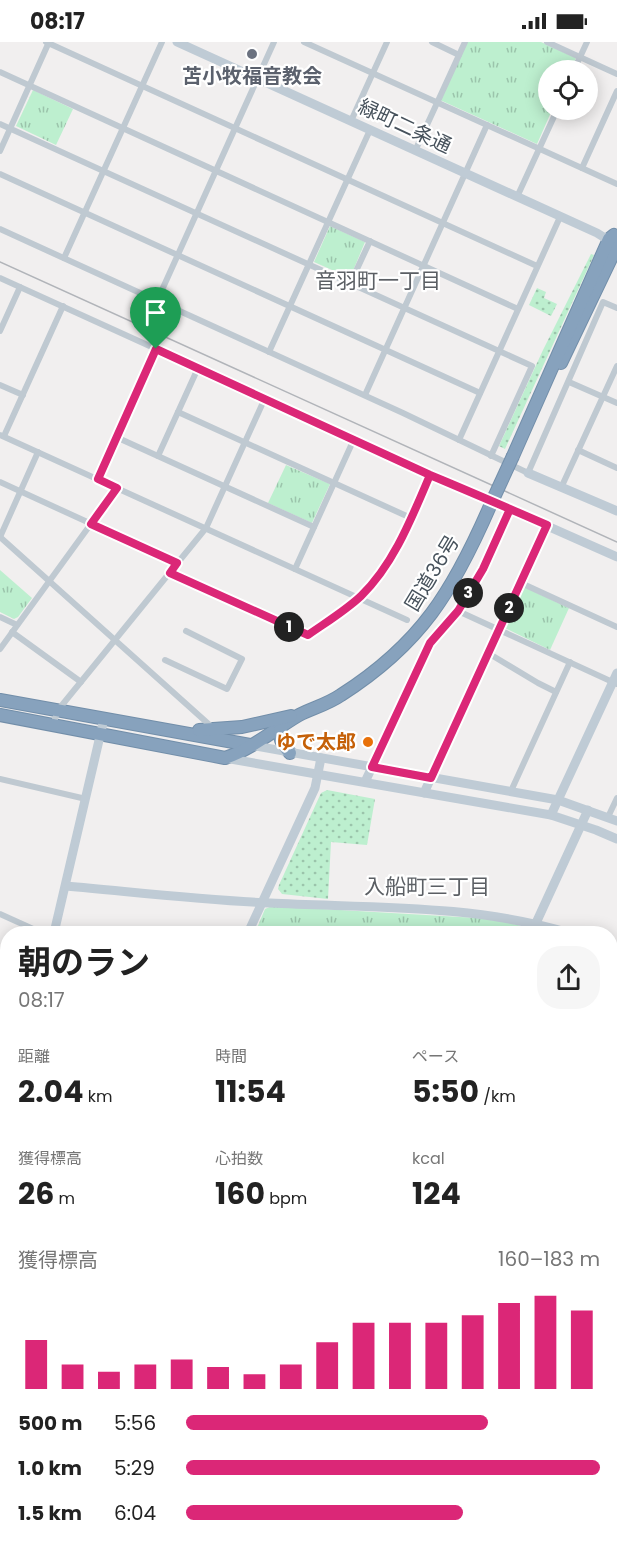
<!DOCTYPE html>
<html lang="ja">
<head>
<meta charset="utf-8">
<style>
	:root { --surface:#fff; --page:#f6f6f6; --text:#222; --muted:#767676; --accent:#db2777 }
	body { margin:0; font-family:Poppins,"Noto Sans JP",sans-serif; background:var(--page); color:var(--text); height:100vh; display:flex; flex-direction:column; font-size:22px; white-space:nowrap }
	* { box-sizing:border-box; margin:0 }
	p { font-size:20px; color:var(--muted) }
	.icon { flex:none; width:33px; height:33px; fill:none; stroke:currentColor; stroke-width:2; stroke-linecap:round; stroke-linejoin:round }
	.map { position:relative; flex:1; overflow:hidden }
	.side { position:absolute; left:0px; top:884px; width:618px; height:622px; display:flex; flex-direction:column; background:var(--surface); border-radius:24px 24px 0 0; box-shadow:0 3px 15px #0003 }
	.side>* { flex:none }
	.controls { position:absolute; left:538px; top:18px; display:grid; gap:12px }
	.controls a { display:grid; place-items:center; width:60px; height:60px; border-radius:50%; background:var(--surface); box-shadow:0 3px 15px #0003; font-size:30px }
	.pin { position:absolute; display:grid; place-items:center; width:51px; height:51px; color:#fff; margin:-62px -26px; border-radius:50% 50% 50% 0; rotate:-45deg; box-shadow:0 0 6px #0007 }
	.pin .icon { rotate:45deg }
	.km { position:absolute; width:30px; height:30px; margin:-15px; border-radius:50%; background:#222; color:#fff; font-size:16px; line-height:30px; text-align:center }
	.round { display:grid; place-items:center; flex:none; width:63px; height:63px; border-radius:24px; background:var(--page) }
	.overview { display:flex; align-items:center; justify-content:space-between; height:102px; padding:0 18px }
	h1 { font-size:33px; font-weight:700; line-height:45px }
	.metrics { display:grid; grid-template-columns:repeat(3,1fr); gap:9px; height:102px; padding:6px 18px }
	.metrics div { display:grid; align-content:center }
	.metrics b { font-size:30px; font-weight:700 }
	.metrics small { font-size:16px; font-weight:400 }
	.metrics p { font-size:16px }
	.chart { height:168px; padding:12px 18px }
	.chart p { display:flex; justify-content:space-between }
	.chart svg { width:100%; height:108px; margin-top:6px; stroke:var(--accent); stroke-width:6 }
	ul { padding:0 18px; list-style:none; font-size:20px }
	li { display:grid; grid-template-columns:96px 72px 1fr; align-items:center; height:45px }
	li i { height:15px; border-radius:8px; background:var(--accent) }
	.status { display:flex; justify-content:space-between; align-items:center; height:42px; padding:0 30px; background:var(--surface); direction:ltr }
	.status svg { height:16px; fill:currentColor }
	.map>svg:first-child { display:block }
	.grass { fill:url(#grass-dots) }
	.park { fill:url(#park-tufts) }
	.water { fill:url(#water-waves) }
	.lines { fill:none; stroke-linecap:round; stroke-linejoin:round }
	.highway-casing { stroke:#728ea9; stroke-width:14 }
	.street { stroke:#bfc9d1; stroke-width:6 }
	.secondary { stroke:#bfcbd5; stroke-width:9 }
	.highway { stroke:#87a2bd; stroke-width:12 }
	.rail { stroke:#b1b4b9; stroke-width:1.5 }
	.highway-bridge-casing { stroke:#728ea9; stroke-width:14; stroke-linecap:butt }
	.highway-bridge { stroke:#87a2bd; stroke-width:12 }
	.route-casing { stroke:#fff; stroke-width:12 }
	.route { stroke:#db2777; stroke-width:8 }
	.worship-dot { fill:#6b7280; stroke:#fff; stroke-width:2 }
	.food-dot { fill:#e8710a; stroke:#fff; stroke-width:2 }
	.labels { text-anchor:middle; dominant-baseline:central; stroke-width:4.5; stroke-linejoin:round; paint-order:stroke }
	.worship-label { font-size:20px; font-weight:bold; fill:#5b616d; stroke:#fff }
	.street-label { font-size:20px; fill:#47525c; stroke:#fff }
	.food-label { font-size:20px; font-weight:bold; fill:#c56008; stroke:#fff; text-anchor:end }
	.neighbourhood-label { font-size:21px; fill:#5b5f64; stroke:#fff }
</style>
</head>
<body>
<div class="status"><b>08:17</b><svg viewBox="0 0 49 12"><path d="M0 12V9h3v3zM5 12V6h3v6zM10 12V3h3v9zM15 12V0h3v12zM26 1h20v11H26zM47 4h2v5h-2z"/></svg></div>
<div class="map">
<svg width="617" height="1505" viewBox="0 0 617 1505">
	<defs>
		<pattern id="grass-dots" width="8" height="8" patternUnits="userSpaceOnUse" patternTransform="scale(1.5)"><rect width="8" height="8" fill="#bdefcf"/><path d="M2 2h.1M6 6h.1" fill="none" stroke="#9bc4ab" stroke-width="1.8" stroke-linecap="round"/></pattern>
		<pattern id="park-tufts" width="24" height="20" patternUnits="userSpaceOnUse" patternTransform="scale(1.5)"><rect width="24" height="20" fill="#bdefcf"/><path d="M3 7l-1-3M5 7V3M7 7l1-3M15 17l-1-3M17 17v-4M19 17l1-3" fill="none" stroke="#9bc4ab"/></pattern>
		<pattern id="water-waves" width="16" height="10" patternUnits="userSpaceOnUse" patternTransform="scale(1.5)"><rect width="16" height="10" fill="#8adaeb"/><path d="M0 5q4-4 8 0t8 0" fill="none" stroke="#73b3c2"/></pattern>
	</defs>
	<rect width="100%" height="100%" fill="#f1efef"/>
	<!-- grass -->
	<g class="grass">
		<polygon points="591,212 594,213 505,407 499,404 543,308"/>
		<polygon points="537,246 546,250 544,256 557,262 551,274 529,263"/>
		<polygon points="327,748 375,757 367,803 331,800 328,857 282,852 278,847 279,843 321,751"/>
	</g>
	<!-- park -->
	<g class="park">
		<polygon points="466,0 541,0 576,16 570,28 549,28 549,68 552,68 537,102 440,58"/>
		<polygon points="33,48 73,67 56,103 16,84"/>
		<polygon points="330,184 365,200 350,236 314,220"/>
		<polygon points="286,423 330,442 312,481 268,461"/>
		<polygon points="0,528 32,556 18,575 14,577 0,570"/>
		<polygon points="522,544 569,566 550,608 505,586"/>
		<polygon points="272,864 477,876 505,880 551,891 255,891 265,867"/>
		<polygon points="610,913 617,916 617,975 611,973"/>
	</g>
	<!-- water -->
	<g class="water">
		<polygon points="611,987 617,989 617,1065 611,1080"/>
		<polygon points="7,1442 8,1498 420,1499 417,1505 0,1505 0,1458"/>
	</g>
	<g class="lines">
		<!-- highway casing -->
		<g class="highway-casing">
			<g id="highway">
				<polyline points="561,321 617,204"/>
				<polyline points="513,414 609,197 614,193 617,195"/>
				<polyline points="0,658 250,703"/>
				<path d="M 0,673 L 225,716 C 252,707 275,687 299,673 C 313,666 328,662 341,653 C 421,602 453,549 490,464"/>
				<path d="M 282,683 C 277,696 282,702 290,711"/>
				<polyline points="199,688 242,685 291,674"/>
			</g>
		</g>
		<!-- street -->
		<g class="street">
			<polyline points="46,0 537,224"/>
			<polyline points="304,0 617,142"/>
			<polyline points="432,0 459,13"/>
			<polyline points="547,0 617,32"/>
			<polyline points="574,28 587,0"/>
			<polyline points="0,30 518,267"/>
			<polyline points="351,79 387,0"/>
			<polyline points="0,82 532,324 491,414"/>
			<polyline points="0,109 49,0"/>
			<polyline points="415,109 465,0"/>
			<polyline points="582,126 617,49"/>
			<polyline points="0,132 480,351"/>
			<polyline points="517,155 557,68"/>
			<polyline points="0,187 403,371 528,431 603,260 617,266"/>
			<polyline points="64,216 162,0"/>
			<polyline points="0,236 475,452"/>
			<polyline points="350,242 370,199"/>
			<polyline points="157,259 274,0"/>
			<polyline points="0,289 20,245"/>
			<polyline points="269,310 370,88"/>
			<polyline points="569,340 617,361"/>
			<polyline points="0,343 23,353"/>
			<polyline points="365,353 487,83"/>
			<polyline points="178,370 411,476"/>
			<polyline points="0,393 407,578"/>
			<polyline points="4,394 63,264"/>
			<polyline points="116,395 314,485"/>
			<polyline points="459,398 560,175"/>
			<polyline points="578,408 617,426"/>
			<polyline points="158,414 198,326"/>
			<polyline points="97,437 156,307"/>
			<polyline points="0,440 177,521"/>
			<polyline points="561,446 617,324"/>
			<polyline points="0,495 213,686"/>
			<polyline points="0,495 38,410"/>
			<polyline points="295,527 354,397"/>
			<path d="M 170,531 L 308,593 C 325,581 345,569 360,554 C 394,522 412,475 430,433"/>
			<polyline points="521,541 617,585"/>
			<polyline points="458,569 617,642"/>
			<polyline points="0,575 17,583"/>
			<polyline points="12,590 81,640"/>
			<polyline points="0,607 117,446"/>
			<polyline points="488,611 538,641 556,650"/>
			<polyline points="165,618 227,647 242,617 186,589"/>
			<polyline points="53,683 58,668 206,486 265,356"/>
			<polyline points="0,737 86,757"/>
			<polyline points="511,749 570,620"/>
			<polyline points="608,775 617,756"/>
			<polyline points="0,872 42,891"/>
			<polyline points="0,1040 8,1043"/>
			<polyline points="610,1102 617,1088"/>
			<polyline points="610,1120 617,1123"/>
			<polyline points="0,1201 8,1204"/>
			<polyline points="610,1245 617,1231"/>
			<polyline points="610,1265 617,1268"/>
			<polyline points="610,1296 617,1282"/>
			<polyline points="0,1321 8,1304"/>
		</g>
		<!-- secondary -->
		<g class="secondary">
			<polyline points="177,0 597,191 613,201"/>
			<polyline points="528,431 617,469"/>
			<polyline points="475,452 617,515"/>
			<polyline points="250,703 558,758 617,779"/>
			<polyline points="225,716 551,773 596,788 617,797"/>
			<polyline points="365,740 430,601 458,569 483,527 510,467"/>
			<polyline points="424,751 547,483"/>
			<polyline points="551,773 617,631"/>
			<path d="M 66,844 C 134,850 202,858 270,861 C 369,866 473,862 569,891"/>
			<polyline points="536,881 588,768"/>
			<polyline points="54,891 104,677"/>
			<polyline points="248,891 315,746 321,716"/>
			<polyline points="610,908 617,911"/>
			<polyline points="0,1083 8,1066"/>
		</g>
		<!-- highway -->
		<use href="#highway" class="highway"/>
		<!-- rail -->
		<polyline class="rail" points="0,220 617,500"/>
		<!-- highway-bridge casing -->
		<g class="highway-bridge-casing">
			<polyline id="highway-bridge" points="490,464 513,414"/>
		</g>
		<!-- highway-bridge -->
		<use href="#highway-bridge" class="highway-bridge"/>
	</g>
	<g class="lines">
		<!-- route casing -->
		<g class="route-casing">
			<path id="route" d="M 156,307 L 98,437 L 117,446 L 91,482 L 177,521 L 170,531 L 308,593 C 325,581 345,569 361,554 C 394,522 412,475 430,433 C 469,449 508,466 547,483 L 431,736 L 372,725 L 430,601 L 458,569 L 483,527 L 510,467 L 430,433 L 156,307"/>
		</g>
		<!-- route -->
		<use href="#route" class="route"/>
	</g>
	<!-- markers -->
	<circle class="worship-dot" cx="252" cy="12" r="6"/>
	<circle class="food-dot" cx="368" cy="700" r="6"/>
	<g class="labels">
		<!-- worship labels -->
		<g class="worship-label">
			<text x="252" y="34">苫小牧福音教会</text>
		</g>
		<!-- street labels -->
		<g class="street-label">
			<text transform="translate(405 84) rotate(25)">緑町二条通</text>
			<text transform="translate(432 531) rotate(-59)">国道36号</text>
		</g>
		<!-- food labels -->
		<g class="food-label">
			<text x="356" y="700">ゆで太郎</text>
		</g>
		<!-- neighbourhood labels -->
		<g class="neighbourhood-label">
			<text x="378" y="238">音羽町一丁目</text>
			<text x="427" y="844">入船町三丁目</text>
		</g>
	</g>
</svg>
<div class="controls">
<a><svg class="icon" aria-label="locate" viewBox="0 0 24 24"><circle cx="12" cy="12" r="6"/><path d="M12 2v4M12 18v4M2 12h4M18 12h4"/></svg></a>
</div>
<div class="pin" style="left:156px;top:307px;background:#1e9e55"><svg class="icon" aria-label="arrive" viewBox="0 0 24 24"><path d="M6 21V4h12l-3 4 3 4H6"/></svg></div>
<b class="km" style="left:289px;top:585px">1</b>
<b class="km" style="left:509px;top:566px">2</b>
<b class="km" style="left:468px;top:551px">3</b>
<section class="side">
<div class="overview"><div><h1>朝のラン</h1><p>08:17</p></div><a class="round"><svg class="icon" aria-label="share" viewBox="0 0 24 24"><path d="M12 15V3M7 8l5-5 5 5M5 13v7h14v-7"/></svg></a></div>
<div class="metrics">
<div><p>距離</p><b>2.04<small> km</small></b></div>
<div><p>時間</p><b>11:54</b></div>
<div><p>ペース</p><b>5:50<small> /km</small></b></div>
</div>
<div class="metrics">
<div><p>獲得標高</p><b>26<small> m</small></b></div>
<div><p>心拍数</p><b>160<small> bpm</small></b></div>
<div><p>kcal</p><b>124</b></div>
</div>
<div class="chart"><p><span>獲得標高</span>160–183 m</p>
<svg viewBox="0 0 160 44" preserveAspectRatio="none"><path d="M5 44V24M15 44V34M25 44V37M35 44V34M45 44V32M55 44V35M65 44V38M75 44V34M85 44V25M95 44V17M105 44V17M115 44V17M125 44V14M135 44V9M145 44V6M155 44V12"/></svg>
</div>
<ul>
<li><b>500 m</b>5:56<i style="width:73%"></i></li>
<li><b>1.0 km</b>5:29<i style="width:100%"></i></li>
<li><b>1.5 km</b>6:04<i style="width:67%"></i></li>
</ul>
</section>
</div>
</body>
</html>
